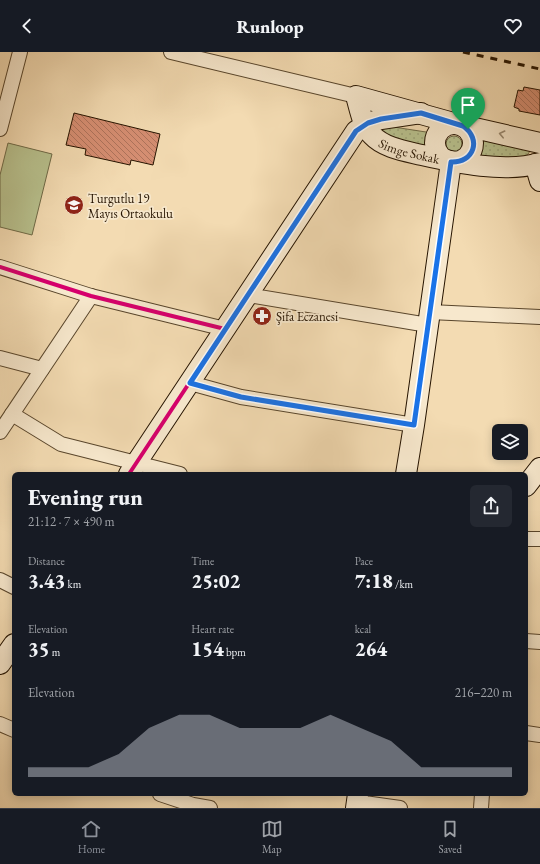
<!DOCTYPE html>
<html lang="en">
<head>
<meta charset="utf-8">
<style>
	:root { --surface:#171b24; --page:#242831; --text:#f1f3f6; --muted:#9ea1a6; --line:#363941; --accent:#8c9099 }
	body { margin:0; font-family:"EB Garamond",serif; background:var(--page); color:var(--text); height:100vh; display:flex; flex-direction:column; font-size:15px; white-space:nowrap }
	* { box-sizing:border-box; margin:0 }
	p { font-size:13px; color:var(--muted) }
	.icon { flex:none; width:22px; height:22px; fill:none; stroke:currentColor; stroke-width:2; stroke-linecap:round; stroke-linejoin:round }
	.map { position:relative; flex:1; overflow:hidden }
	.sheet { position:absolute; left:12px; top:420px; width:516px; height:324px; display:flex; flex-direction:column; background:var(--surface); border-radius:6px; box-shadow:0 2px 10px #0003 }
	.sheet>* { flex:none }
	.fabs { position:absolute; left:492px; top:372px; display:grid; gap:8px }
	.fabs a { display:grid; place-items:center; width:36px; height:36px; border-radius:6px; background:var(--surface); box-shadow:0 2px 10px #0003; font-size:20px }
	.pin { position:absolute; display:grid; place-items:center; width:34px; height:34px; color:#fff; margin:-41px -17px; border-radius:50% 50% 50% 0; rotate:-45deg; box-shadow:0 0 4px #0007 }
	.pin .icon { rotate:45deg }
	.round { display:grid; place-items:center; flex:none; width:42px; height:42px; border-radius:6px; background:var(--page) }
	.head { display:flex; align-items:center; justify-content:space-between; height:68px; padding:0 16px }
	h1 { font-size:22px; font-weight:800; line-height:30px }
	.stats { display:grid; grid-template-columns:repeat(3,1fr); gap:6px; height:68px; padding:4px 16px }
	.stats div { display:grid; align-content:center }
	.stats b { font-size:20px; font-weight:800 }
	.stats small { font-size:11px; font-weight:400 }
	.stats p { font-size:11px }
	.chart { height:112px; padding:8px 16px }
	.chart p { display:flex; justify-content:space-between }
	.chart svg { width:100%; height:72px; margin-top:4px; fill:var(--accent); opacity:.7 }
	header { display:flex; justify-content:space-between; align-items:center; height:52px; padding:0 16px; background:var(--surface); font-size:18px; font-weight:800 }
	.tab-bar { display:flex; justify-content:space-around; align-items:center; height:56px; border-top:1px solid var(--line); background:var(--surface); font-size:11px; color:var(--muted) }
	.tab-bar a { display:grid; justify-items:center; gap:2px }
	.tab-bar .current { color:var(--accent) }
	.map>svg:first-child { display:block }
	.grass { fill:url(#grass-dots); stroke:#6f6a47 }
	.pitch { fill:#b8c18e; stroke:#6f6a47 }
	.building { fill:url(#building-back-hatch); stroke:#261400 }
	.lines { fill:none; stroke-linecap:round; stroke-linejoin:round }
	.street-casing { stroke:#59462c; stroke-width:16 }
	.secondary-casing { stroke:#261400; stroke-width:22 }
	.street { stroke:#f7e8cd; stroke-width:14 }
	.secondary { stroke:#f7e8cd; stroke-width:20 }
	.rail { stroke:#261400; stroke-width:3; stroke-dasharray:7 7; stroke-linecap:butt }
	.cycleway-casing { stroke:#f7e8cd; stroke-width:6 }
	.cycleway { stroke:#d6006c; stroke-width:4 }
	.oneway { stroke:#998971 }
	.route-casing { stroke:#fff; stroke-width:8 }
	.route { stroke:#1a73e8; stroke-width:5 }
	.labels { text-anchor:middle; dominant-baseline:central; stroke-width:3.5; stroke-linejoin:round; paint-order:stroke }
	.street-label { font-size:13px; fill:#261400; stroke:#f7e8cd }
	.poi-label { font-size:13px; fill:#261400; stroke:#f7e8cd; text-anchor:start }
</style>
</head>
<body>
<header><svg class="icon" aria-label="back" viewBox="0 0 24 24"><path d="M15 5l-7 7 7 7"/></svg>Runloop<svg class="icon" aria-label="heart" viewBox="0 0 24 24"><path d="M12 20l-8-8c-3-5 5-10 8-4 3-6 11-1 8 4z"/></svg></header>
<div class="map">
<svg width="540" height="756" viewBox="0 0 540 756">
	<defs>
		<pattern id="grass-dots" width="8" height="8" patternUnits="userSpaceOnUse"><rect width="8" height="8" fill="#b8c18e"/><path d="M2 2h.1M6 6h.1" fill="none" stroke="#9ea579" stroke-width="1.8" stroke-linecap="round"/></pattern>
		<pattern id="building-back-hatch" width="6" height="6" patternUnits="userSpaceOnUse"><rect width="6" height="6" fill="#d58e72"/><path d="M-1 5l2 2M0 0l6 6M5-1l2 2" fill="none" stroke="#ad735b"/></pattern>
	</defs>
	<rect width="100%" height="100%" fill="#f3dbb2"/>
	<filter id="stains"><feTurbulence type="fractalNoise" baseFrequency=".005" numOctaves="4"/><feColorMatrix values="0 0 0 0 .2 0 0 0 0 .09 0 0 0 0 .02 0 0 0 .5 -.17"/></filter>
	<radialGradient id="worn" r=".72"><stop offset=".6" stop-color="#630" stop-opacity="0"/><stop offset="1" stop-color="#630" stop-opacity=".3"/></radialGradient>
	<!-- grass -->
	<g class="grass">
		<polygon points="387,74 426,80 430,84 427,95 418,97 380,79 381,76"/>
		<circle cx="454" cy="92" r="8"/>
		<path d="M 485,88 L 530,98 C 529,102 527,103 524,105 L 492,110 L 478,103 L 479,92 Z"/>
	</g>
	<!-- pitch -->
	<polygon class="pitch" points="8,91 52,102 32,183 0,175 0,123"/>
	<!-- building -->
	<g class="building">
		<polygon points="524,35 540,38 540,63 519,59 519,57 514,55 518,38 523,39"/>
		<polygon points="74,61 160,82 153,113 131,108 130,113 85,103 86,97 66,93"/>
	</g>
	<g class="lines">
		<!-- street casing -->
		<g class="street-casing">
			<g id="street">
				<polyline points="171,0 356,44"/>
				<polyline points="0,77 20,0"/>
				<polyline points="0,215 91,244 225,277"/>
				<polyline points="248,243 428,273"/>
				<polyline points="430,260 540,265"/>
				<polyline points="0,306 42,317"/>
				<polyline points="190,331 241,345 414,373"/>
				<polyline points="12,362 61,392 180,422"/>
				<polyline points="0,380 91,244"/>
				<polyline points="526,487 540,487"/>
				<polyline points="0,528 14,535"/>
				<polyline points="526,589 540,590"/>
				<polyline points="0,672 14,678"/>
				<polyline points="526,681 540,683"/>
				<polyline points="160,742 193,753 210,756"/>
				<polyline points="357,750 400,756"/>
				<polyline points="481,756 482,742"/>
			</g>
		</g>
		<!-- secondary casing -->
		<g class="secondary-casing">
			<g id="secondary">
				<circle cx="454" cy="91" r="19"/>
				<path id="s1" d="M 540,91 L 457,72 L 356,44 C 360,57 362,73 372,83 C 384,96 405,99 422,103 C 457,111 505,121 540,111"/>
				<polyline points="535,112 540,129"/>
				<polyline points="129,422 356,79 368,71 381,67 421,61"/>
				<polyline points="406,422 414,373 451,110"/>
				<polyline points="526,434 540,416"/>
				<polyline points="0,612 14,592"/>
				<polyline points="356,756 358,742"/>
			</g>
		</g>
		<!-- street -->
		<use href="#street" class="street"/>
		<!-- secondary -->
		<use href="#secondary" class="secondary"/>
		<!-- rail -->
		<polyline class="rail" points="463,0 540,17"/>
		<!-- cycleway casing -->
		<g class="cycleway-casing">
			<g id="cycleway">
				<polyline points="0,215 91,244 225,277"/>
				<polyline points="190,331 241,345 414,373"/>
				<polyline points="129,422 356,79 364,73"/>
			</g>
		</g>
		<!-- cycleway -->
		<use href="#cycleway" class="cycleway"/>
	</g>
	<!-- one-way arrows -->
	<defs><path id="oneway-chevron" d="M-2-3.5L2.5 0L-2 3.5" fill="none" stroke-width="1.6" stroke-linecap="round" stroke-linejoin="round"/></defs>
	<use class="oneway" href="#oneway-chevron" transform="translate(502 82) rotate(-167)"/>
	<g class="lines">
		<!-- route casing -->
		<g class="route-casing">
			<path id="route" d="M 421,61 L 463,74 C 482,87 474,111 451,110 L 414,373 L 241,345 L 190,331 L 356,79 L 368,71 L 381,67 Z"/>
		</g>
		<!-- route -->
		<use href="#route" class="route"/>
	</g>
	<!-- icons -->
	<defs>
		<g id="school-disc" transform="scale(1)"><circle r="9.5" fill="#8f2418" stroke="#f7e8cd"/><path d="M0-5L7-2L0 1L-7-2ZM-4 1L0 2.5L4 1V4Q0 6-4 4Z" fill="#fff"/></g>
		<g id="pharmacy-disc" transform="scale(1)"><circle r="9.5" fill="#8f2418" stroke="#f7e8cd"/><path d="M-2-6h4v4h4v4h-4v4h-4v-4h-4v-4h4Z" fill="#fff"/></g>
	</defs>
	<g fill-rule="evenodd">
		<use href="#school-disc" x="74" y="153"/>
		<use href="#pharmacy-disc" x="262" y="264"/>
	</g>
	<g class="labels">
		<!-- street labels -->
		<g class="street-label">
			<text stroke="none"><textPath href="#s1" startOffset="274">Simge Sokak</textPath></text>
		</g>
		<!-- poi labels -->
		<g class="poi-label">
			<text x="88" y="146">Turgutlu 19<tspan x="88" dy="15">Mayıs Ortaokulu</tspan></text>
			<text x="276" y="264">Şifa Eczanesi</text>
		</g>
	</g>
	<rect width="100%" height="100%" filter="url(#stains)"/>
	<rect width="100%" height="100%" fill="url(#worn)"/>
</svg>
<div class="fabs">
<a><svg class="icon" aria-label="layers" viewBox="0 0 24 24"><path d="M12 4l9 5-9 5-9-5zM3 14l9 5 9-5"/></svg></a>
</div>
<div class="pin" style="left:468px;top:77px;background:#1e9e55"><svg class="icon" aria-label="arrive" viewBox="0 0 24 24"><path d="M6 21V4h12l-3 4 3 4H6"/></svg></div>
<section class="sheet">
<div class="head"><div><h1>Evening run</h1><p>21:12 · 7 × 490 m</p></div><a class="round"><svg class="icon" aria-label="share" viewBox="0 0 24 24"><path d="M12 15V3M7 8l5-5 5 5M5 13v7h14v-7"/></svg></a></div>
<div class="stats">
<div><p>Distance</p><b>3.43<small> km</small></b></div>
<div><p>Time</p><b>25:02</b></div>
<div><p>Pace</p><b>7:18<small> /km</small></b></div>
</div>
<div class="stats">
<div><p>Elevation</p><b>35<small> m</small></b></div>
<div><p>Heart rate</p><b>154<small> bpm</small></b></div>
<div><p>kcal</p><b>264</b></div>
</div>
<div class="chart"><p><span>Elevation</span>216–220 m</p>
<svg viewBox="0 0 160 44" preserveAspectRatio="none"><path d="M0 44V38L10 38L20 38L30 30L40 14L50 6L60 6L70 14L80 14L90 14L100 6L110 14L120 22L130 38L140 38L150 38L160 38V44z"/></svg>
</div>
</section>
</div>
<nav class="tab-bar">
<a class="current"><svg class="icon" aria-label="home" viewBox="0 0 24 24"><path d="M3 11l9-7 9 7M6 9v11h12V9"/></svg>Home</a>
<a><svg class="icon" aria-label="map" viewBox="0 0 24 24"><path d="M3 6l6-2 6 2 6-2v14l-6 2-6-2-6 2zM9 4v14M15 6v14"/></svg>Map</a>
<a><svg class="icon" aria-label="saved" viewBox="0 0 24 24"><path d="M7 4h10v16l-5-4-5 4z"/></svg>Saved</a>
</nav>
</body>
</html>
